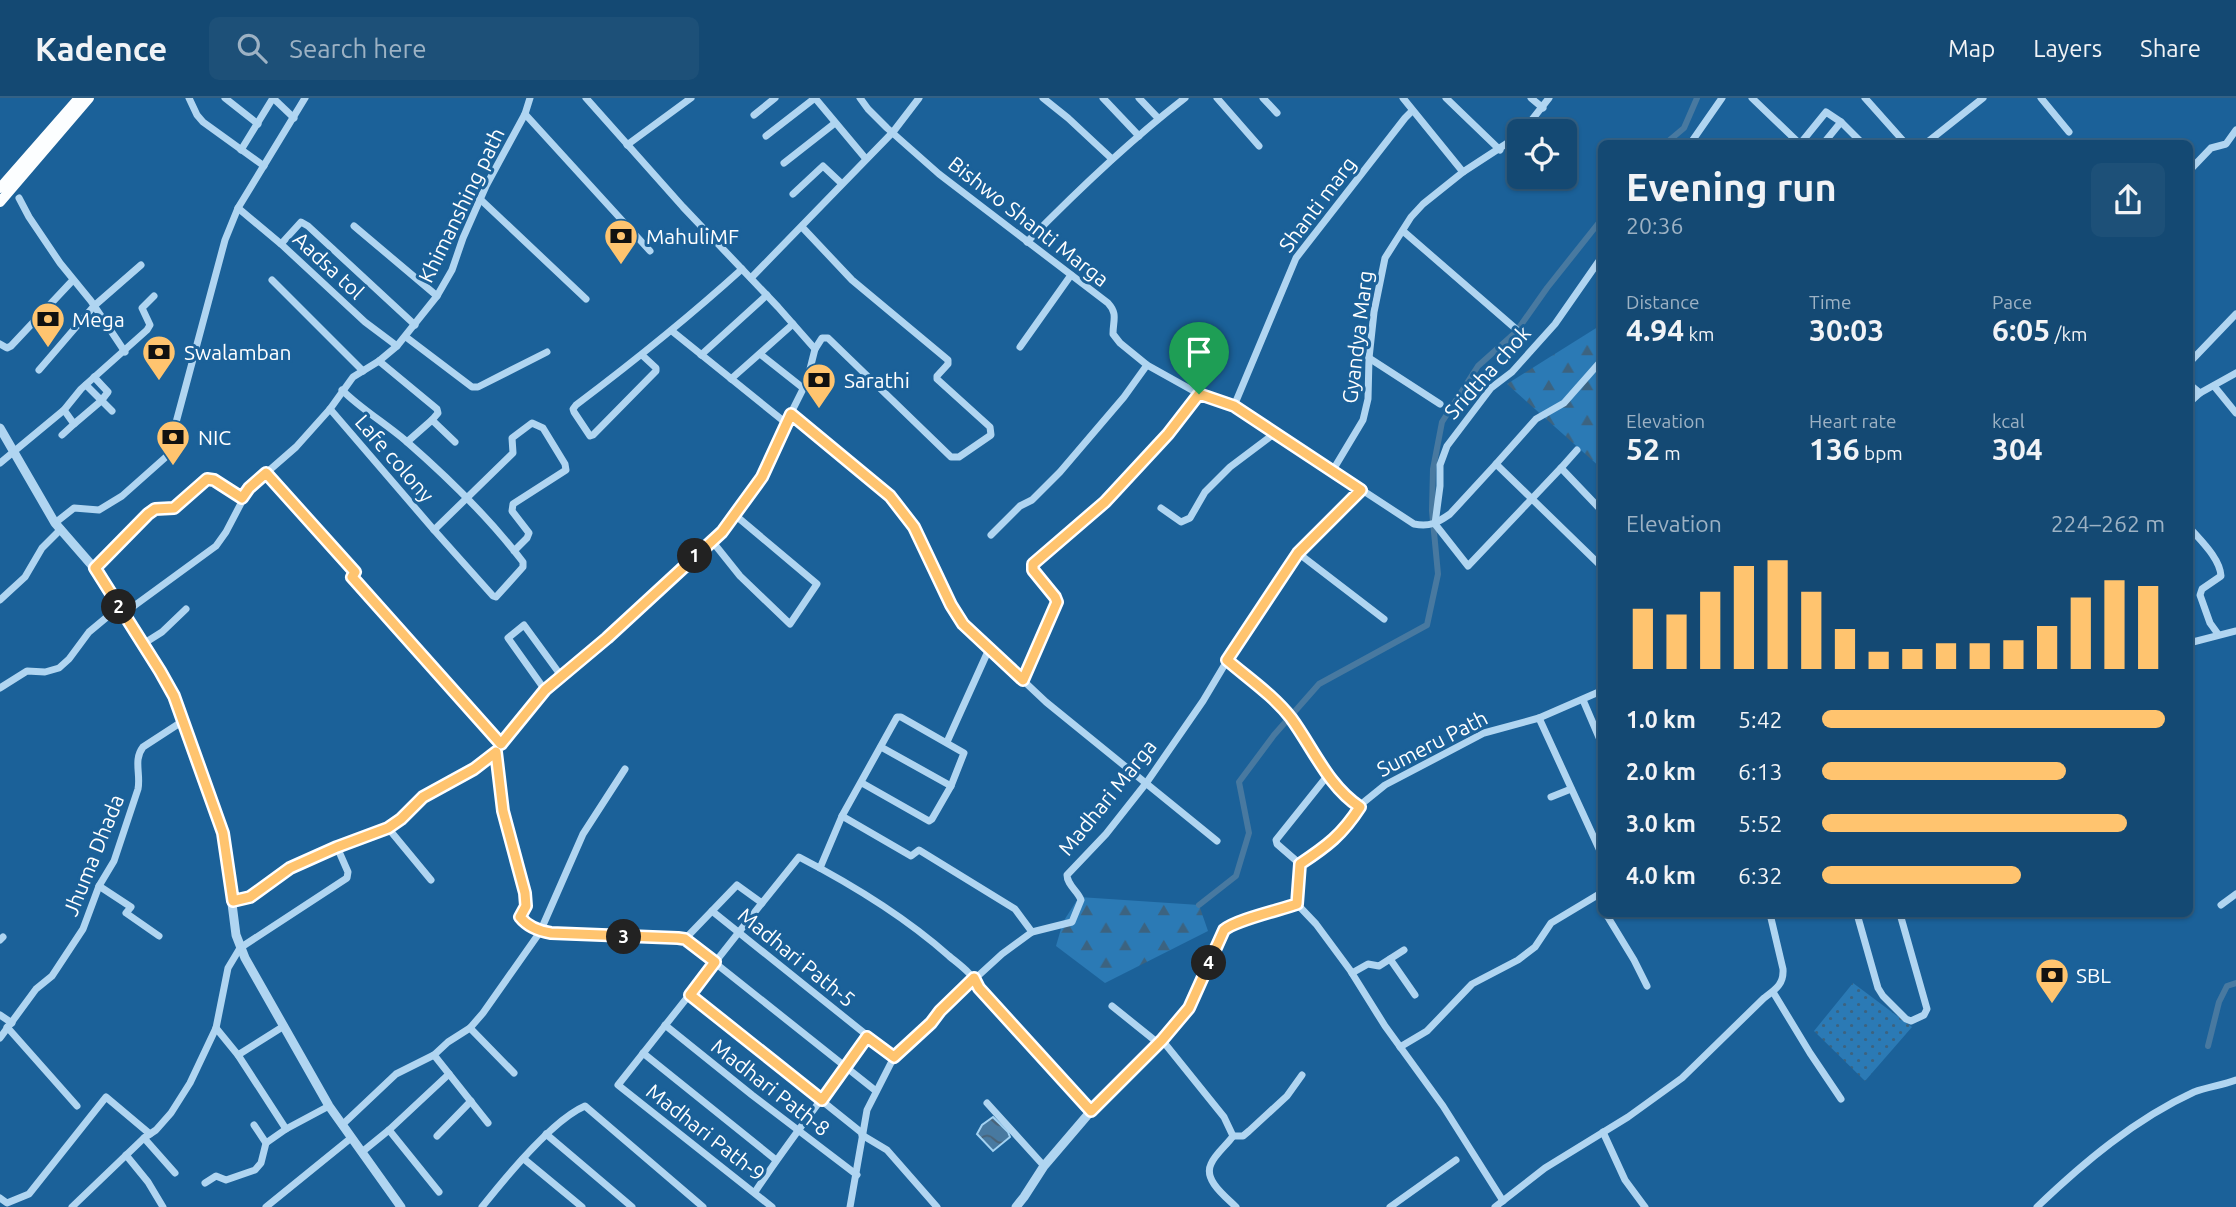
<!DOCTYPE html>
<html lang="en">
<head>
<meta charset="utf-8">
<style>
	:root { --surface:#144973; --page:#1d5078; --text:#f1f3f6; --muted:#9db2c4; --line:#336185; --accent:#ffc46f }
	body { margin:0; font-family:Ubuntu,sans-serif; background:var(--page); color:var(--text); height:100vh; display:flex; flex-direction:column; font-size:26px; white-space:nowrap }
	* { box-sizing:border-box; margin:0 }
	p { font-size:23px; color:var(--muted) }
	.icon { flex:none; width:38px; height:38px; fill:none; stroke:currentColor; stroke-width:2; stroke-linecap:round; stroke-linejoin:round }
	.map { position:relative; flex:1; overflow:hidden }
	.drawer { position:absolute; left:1598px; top:42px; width:595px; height:777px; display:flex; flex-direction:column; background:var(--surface); border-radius:10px; box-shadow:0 2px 5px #0004,0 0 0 2px var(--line) }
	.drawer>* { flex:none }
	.fabs { position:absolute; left:1507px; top:21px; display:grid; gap:14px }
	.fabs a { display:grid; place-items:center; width:70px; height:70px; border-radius:10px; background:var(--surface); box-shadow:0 2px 5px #0004,0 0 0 2px var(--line); font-size:35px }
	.pin { position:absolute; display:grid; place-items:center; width:60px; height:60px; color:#fff; margin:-72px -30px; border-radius:50% 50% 50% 0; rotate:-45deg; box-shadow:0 0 7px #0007 }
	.pin .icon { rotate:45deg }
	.km { position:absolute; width:35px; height:35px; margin:-18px; border-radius:50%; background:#222; color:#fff; font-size:19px; line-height:35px; text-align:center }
	.round { display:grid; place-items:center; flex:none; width:74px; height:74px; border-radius:10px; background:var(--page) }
	.summary { display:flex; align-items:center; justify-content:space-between; height:119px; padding:0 28px }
	h1 { font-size:38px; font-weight:700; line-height:52px }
	.figures { display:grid; grid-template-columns:repeat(3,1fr); gap:10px; height:119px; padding:7px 28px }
	.figures div { display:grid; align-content:center }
	.figures b { font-size:30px; font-weight:700 }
	.figures small { font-size:19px; font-weight:400 }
	.figures p { font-size:19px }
	.chart { height:196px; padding:14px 28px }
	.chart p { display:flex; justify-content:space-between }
	.chart svg { width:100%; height:126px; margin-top:7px; stroke:var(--accent); stroke-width:6 }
	ul { padding:0 28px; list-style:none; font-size:23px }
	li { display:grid; grid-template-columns:112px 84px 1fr; align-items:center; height:52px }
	li i { height:18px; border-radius:9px; background:var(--accent) }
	header { display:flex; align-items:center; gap:42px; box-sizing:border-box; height:98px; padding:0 35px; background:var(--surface); border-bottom:2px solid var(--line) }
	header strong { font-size:33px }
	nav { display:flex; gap:38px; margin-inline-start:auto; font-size:24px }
	.search { width:490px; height:63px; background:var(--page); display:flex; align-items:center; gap:18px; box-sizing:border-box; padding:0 24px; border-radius:10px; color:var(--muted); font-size:26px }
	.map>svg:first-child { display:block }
	.grass { fill:url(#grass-dots) }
	.forest { fill:url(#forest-firs) }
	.water { fill:url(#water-waves); stroke:#a3d2f2; stroke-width:2 }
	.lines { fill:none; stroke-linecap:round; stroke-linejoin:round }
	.canal { stroke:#4879a0; stroke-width:6 }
	.minor { stroke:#b0d5f1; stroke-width:7 }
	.tertiary { stroke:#b0d5f1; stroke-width:9 }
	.trunk { stroke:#fcfeff; stroke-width:10 }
	.route-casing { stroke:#fff; stroke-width:14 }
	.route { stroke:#ffc46f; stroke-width:9 }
	.labels { text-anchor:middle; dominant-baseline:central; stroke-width:6; stroke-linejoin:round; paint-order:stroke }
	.street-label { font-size:21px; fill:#fff; stroke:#1b6199 }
	.poi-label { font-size:21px; fill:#fff; stroke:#1b6199; text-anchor:start }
</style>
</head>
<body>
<header>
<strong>Kadence</strong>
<div class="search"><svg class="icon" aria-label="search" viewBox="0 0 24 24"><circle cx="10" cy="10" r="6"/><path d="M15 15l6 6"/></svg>Search here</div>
<nav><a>Map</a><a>Layers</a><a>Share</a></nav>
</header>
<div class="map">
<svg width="2236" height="1109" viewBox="0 0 2236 1109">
	<defs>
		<pattern id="grass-dots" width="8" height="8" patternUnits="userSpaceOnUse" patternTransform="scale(1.75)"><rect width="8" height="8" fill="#2b7ab5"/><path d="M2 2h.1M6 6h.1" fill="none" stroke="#3c6380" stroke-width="1.8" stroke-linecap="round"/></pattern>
		<pattern id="forest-firs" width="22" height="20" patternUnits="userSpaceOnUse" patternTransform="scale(1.75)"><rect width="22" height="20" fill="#2b7ab5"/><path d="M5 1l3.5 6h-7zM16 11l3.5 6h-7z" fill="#3c6380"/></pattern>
		<pattern id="water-waves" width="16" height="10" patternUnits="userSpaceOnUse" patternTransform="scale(1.75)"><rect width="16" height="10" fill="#4879a0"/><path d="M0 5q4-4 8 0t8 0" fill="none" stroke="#4a6276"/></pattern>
	</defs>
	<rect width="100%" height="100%" fill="#1b6199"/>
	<!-- grass -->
	<polygon class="grass" points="1853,885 1912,929 1865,983 1814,933"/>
	<!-- forest -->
	<g class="forest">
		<polygon points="1601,227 1601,370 1507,286"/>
		<polygon points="1079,799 1199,807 1208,833 1105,885 1056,848 1063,824"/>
	</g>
	<!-- water -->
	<polygon class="water" points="993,1019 1008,1034 1010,1039 993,1053 977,1036 982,1027"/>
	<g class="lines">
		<!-- canal -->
		<g class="canal">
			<polyline points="1665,46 1684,30 1697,0"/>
			<polyline points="1199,807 1236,778 1249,735 1239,684 1274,637 1319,586 1427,527 1438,476 1432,413 1433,371 1442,324 1478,268 1516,234 1547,190 1601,122"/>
			<polyline points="2208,948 2219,904 2227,888 2236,885"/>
		</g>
		<!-- minor -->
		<g class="minor">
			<polyline points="189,0 197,17 203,24 264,68"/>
			<polyline points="225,0 258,26"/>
			<polyline points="273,0 294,20"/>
			<polyline points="586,0 683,109 778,209 815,251"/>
			<polyline points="815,0 866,61"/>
			<path d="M 860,0 L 868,11 L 887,30 L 939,76 L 1108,205 C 1118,216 1113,222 1113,236 L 1120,245 L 1147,267 L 1199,296 L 1234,308 L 1414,426 C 1430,429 1437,425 1450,416 L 1496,366 L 1601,468"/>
			<polyline points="1043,0 1068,20 1112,61"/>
			<polyline points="1103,0 1139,38"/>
			<polyline points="1139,0 1158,20"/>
			<polyline points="1217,0 1259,48"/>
			<polyline points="1263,0 1277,15"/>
			<polyline points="1403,0 1463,74"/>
			<polyline points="1446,0 1500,52"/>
			<polyline points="1531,0 1543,10"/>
			<polyline points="1752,0 1800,46"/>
			<polyline points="1865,0 1906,46"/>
			<polyline points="2041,0 2069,34"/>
			<polyline points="525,16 650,153"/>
			<polyline points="754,17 775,0"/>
			<polyline points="1523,33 1549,0"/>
			<polyline points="766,38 815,0"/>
			<polyline points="1690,46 1722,0"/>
			<polyline points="1800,46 1826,14 1841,24 1863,46"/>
			<polyline points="1823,46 1841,24"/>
			<polyline points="1925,46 1983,0"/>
			<polyline points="627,47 691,0"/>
			<polyline points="241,52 273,0"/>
			<polyline points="784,65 835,25"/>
			<polyline points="2189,73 2211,50 2226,46 2236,32"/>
			<polyline points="793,96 823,68 841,85"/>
			<polyline points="19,100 29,119 60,165 91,203 125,254"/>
			<polyline points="480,101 586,201"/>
			<polyline points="238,110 281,146 365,224 397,248"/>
			<polyline points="354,128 437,198"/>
			<polyline points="1403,133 1516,231"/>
			<path d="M 1027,144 C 1077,93 1129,43 1185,0"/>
			<polyline points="281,146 301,124 308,128 415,227"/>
			<polyline points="751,180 893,34 919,0"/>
			<polyline points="272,182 363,273"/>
			<polyline points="672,233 786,325"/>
			<polyline points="406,239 472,289 478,289 547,254"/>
			<polyline points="0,246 7,250 11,248 73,182"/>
			<polyline points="1020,249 1071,177"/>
			<polyline points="760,256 803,290"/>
			<path d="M 642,257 L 656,270 L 656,273 L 593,337 L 590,338 L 574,314 L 573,311 L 576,307 C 633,264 688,220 742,171"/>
			<polyline points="701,257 767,197"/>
			<polyline points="1369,260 1440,306"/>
			<polyline points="379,263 437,311 438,315 432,322"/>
			<polyline points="2189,265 2236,216"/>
			<polyline points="39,272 94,208 141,167"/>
			<polyline points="731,281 793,226"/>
			<polyline points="2189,286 2200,295"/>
			<polyline points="86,287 112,313"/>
			<polyline points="2214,288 2236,315"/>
			<path d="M 342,292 C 361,311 385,325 406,343 C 445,377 491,422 523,464 L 523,469 L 496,499 L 493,498 L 434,432 L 513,355 L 512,340 L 532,325 L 543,330 L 565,366 L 566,372 L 513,406 L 512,413 L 529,435 L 527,440 L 514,453"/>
			<polyline points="2189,305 2200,295 2236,275"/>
			<polyline points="1234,308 1296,160 1405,20 1412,13"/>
			<polyline points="330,311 434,432"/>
			<polyline points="64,312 74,326 101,303 108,294 94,279"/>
			<polyline points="791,316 881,390 904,415 922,444 941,488 963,526 1046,604 1217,743"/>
			<polyline points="62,337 74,326"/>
			<polyline points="407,344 432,322 455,344"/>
			<polyline points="0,365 64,312 81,291 147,232 150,227 142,210 154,198"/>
			<polyline points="1496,366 1536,321 1564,305 1601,263"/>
			<polyline points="1561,370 1577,352"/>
			<polyline points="1333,372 1363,322 1368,301 1369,260 1374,214 1385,160 1411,119 1423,106 1463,74 1509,44 1516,43 1519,39"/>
			<polyline points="266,375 355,474 352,479 501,646"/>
			<polyline points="1161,410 1181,424 1190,420 1205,394 1230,369 1275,335"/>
			<polyline points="55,425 74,410 99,412 122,398 167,358 225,142 238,110 305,0"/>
			<polyline points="1435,426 1440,388 1440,367 1447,348 1491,290 1512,274 1555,226 1601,160"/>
			<polyline points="1435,426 1468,468 1561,370 1601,412"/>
			<path d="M 2189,429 C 2200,442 2220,460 2221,478 L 2202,491 L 2200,497 L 2210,525 L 2218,536"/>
			<polyline points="991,437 1020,408 1032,402 1060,374 1124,299 1147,267"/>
			<polyline points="712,443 740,478 790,526 817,486 735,417"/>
			<polyline points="1298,455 1384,521"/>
			<polyline points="95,470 148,416 155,411 174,410 207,381 214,382 242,400"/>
			<polyline points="0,502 25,479 42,450 61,431"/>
			<polyline points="123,516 216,448 226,434 249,390 296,349 330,311 353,279 379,263 397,248 437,198 452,172 463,140 486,88 525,16 530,0"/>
			<polyline points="2189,545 2236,533"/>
			<polyline points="143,546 162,534 186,511"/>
			<path d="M 1227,562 C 1249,581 1273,597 1291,620 C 1313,650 1328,688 1360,709"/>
			<polyline points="1023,582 1057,504 1055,499 1033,472 1033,466 1105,404 1168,336 1199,296"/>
			<polyline points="0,590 27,573 45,574 59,570 69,561 89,534 119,509"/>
			<polyline points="545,592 508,540 524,527 562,579"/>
			<polyline points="1583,602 1601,644"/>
			<polyline points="1539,620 1601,755"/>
			<polyline points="947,644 989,551"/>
			<polyline points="881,649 951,688"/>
			<path d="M 496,654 L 503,713 L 525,795 L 526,808 L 520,819 C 528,828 538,833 551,835 L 685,841 L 876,993"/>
			<polyline points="1551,699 1571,691"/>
			<polyline points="842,718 911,758 919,752 1015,811 1032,834"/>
			<polyline points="388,730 431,782"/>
			<polyline points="1300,766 1277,746 1276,742 1328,677"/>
			<polyline points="820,770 842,718 897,619 901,619 964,655 951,688 932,721 929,723 862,685"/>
			<polyline points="99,788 131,809 126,815 159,838"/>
			<polyline points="233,803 250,799 290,770 337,749 388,730 401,721 423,699 474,671 496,654 545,592 607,539 712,443 735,417 762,379 772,361 786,325 807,283 815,251 822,240 828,240 951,359 959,359 991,337 990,329 937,281 937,278 948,266 948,262 852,182 802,129"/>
			<polyline points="762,805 618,987 772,1109"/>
			<polyline points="2221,807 2236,796"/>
			<polyline points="712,813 894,959"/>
			<polyline points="1606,816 1634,862 1647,888"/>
			<polyline points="1857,816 1878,890 1883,898 1906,921 1911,923 1924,917 1927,911 1900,816"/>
			<path d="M 685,841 L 737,787 L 762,805 L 799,759 C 853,787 904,818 949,858 C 961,868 973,876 979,890 L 1091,1013"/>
			<polyline points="0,842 3,839"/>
			<polyline points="1390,861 1415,897"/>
			<polyline points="1352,875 1368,866 1379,868 1404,852"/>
			<polyline points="1773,894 1810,955 1841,1001"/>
			<polyline points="690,897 862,1035"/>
			<polyline points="1112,908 1158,945"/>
			<polyline points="0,917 12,925"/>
			<polyline points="665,927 752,997 857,1077"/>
			<polyline points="7,929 77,1008"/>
			<polyline points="216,930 238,957 284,928"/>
			<polyline points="470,930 514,975"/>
			<path d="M 0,940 L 36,891 L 52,878 L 83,831 L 99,788 L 114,763 L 138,691 C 141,676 133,662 143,649 L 183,623"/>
			<path d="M 1162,942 L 1224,1019 L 1233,1038 C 1227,1047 1215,1056 1211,1066 C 1203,1082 1226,1099 1236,1109"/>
			<polyline points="1400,949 1427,933 1472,886 1518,862 1535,849 1551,825 1601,795"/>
			<polyline points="643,955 776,1062"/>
			<polyline points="238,957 286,1031"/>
			<polyline points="434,957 488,1025"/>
			<polyline points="987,1005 1044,1068"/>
			<polyline points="254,1027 266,1045"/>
			<polyline points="342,1027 396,976 434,957 448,944 470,930 483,915 540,834 583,736 625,671"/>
			<polyline points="389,1032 439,1094"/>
			<polyline points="1603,1034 1625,1082 1645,1109"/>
			<polyline points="546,1036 632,1109"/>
			<polyline points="862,1037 887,1052 937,1109"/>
			<polyline points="437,1038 471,1003"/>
			<polyline points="1233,1038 1243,1038 1249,1033 1287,998 1302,977"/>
			<polyline points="144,1040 175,1075"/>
			<polyline points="362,1054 389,1032 449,976"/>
			<polyline points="126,1057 148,1084 163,1109"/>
			<polyline points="524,1061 582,1109"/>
			<polyline points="205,1085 216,1078 226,1082 255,1072 261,1065 266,1045 286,1031 329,1008"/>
			<path d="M 755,1094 C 790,1041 830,991 867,939"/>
			<polyline points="0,1100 7,1105 29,1096 106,999 150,1036"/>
			<polyline points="1503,1103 1443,1008 1385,928 1350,872 1316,826 1297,806 1300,766 1334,743 1350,724 1364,704 1385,687 1484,635 1539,620 1601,593"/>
			<polyline points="72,1109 144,1040 156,1032 171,1015 190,985 216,930 228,870 240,850 347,780 348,774 337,749"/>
			<polyline points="266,1109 351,1040"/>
			<path d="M 482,1109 C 505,1080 552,1022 585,1008 L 703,1109"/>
			<path d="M 850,1109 L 867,1012 L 894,959 L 931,925 L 955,899 L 1002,856 L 1032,834 L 1072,824 L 1081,802 C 1078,793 1067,787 1067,777 L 1106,736 L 1147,684 L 1203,603 L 1240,541 L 1298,455 L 1361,392"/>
			<polyline points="1390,1109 1456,1062"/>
			<path d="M 1495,1109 L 1545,1070 L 1628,1019 L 1682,980 L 1764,900 C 1776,891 1784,886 1783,871 L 1770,816"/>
			<path d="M 2037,1109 C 2083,1065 2135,1021 2194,994 C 2208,989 2223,987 2236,982"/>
		</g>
		<!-- tertiary -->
		<g class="tertiary">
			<polyline points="0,330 55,425 102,479 166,584 174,599 223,735 236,837 245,860 329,1008 401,1109"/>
			<path d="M 1016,1109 L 1024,1099 L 1044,1068 L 1091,1013 L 1162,942 L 1189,910 L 1224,832 C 1234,822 1281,812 1297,806"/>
		</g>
		<!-- trunk -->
		<g class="trunk">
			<polyline points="0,90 79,0"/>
			<polyline points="0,104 89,0"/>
		</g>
	</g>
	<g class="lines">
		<!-- route casing -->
		<g class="route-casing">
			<path id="route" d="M 1199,296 L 1234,308 L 1361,392 L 1298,455 L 1227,562 C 1249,581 1273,597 1291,620 C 1313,650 1328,688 1360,709 C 1342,737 1327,748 1300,766 L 1297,806 C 1280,812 1235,822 1224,832 L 1189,910 L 1162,942 L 1091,1013 L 979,890 L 974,880 L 940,913 L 931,925 L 894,959 L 867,939 L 822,1002 L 690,897 L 715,864 L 685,841 L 678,840 L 551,835 C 538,833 528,829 520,819 L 526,808 L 525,795 L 503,713 L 496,654 L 474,671 L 423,699 L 401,721 L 388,730 L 337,749 L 290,770 L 250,799 L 233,803 L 223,735 L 174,598 L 160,573 L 95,470 L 148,416 L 155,411 L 174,410 L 207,381 L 214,382 L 242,400 L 249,390 L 266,375 L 355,474 L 352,479 L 501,646 L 545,592 L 607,540 L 722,434 L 762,379 L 791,316 L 890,398 L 914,429 L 951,507 L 963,526 L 1023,582 L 1057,504 L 1055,499 L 1033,472 L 1033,466 L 1105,404 L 1168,336 Z"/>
		</g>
		<!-- route -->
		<use href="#route" class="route"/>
	</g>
	<!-- icons -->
	<defs>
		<g id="bank-pin" transform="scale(1.75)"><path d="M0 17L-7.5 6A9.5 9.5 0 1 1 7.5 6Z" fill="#ffc46f" stroke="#1b6199"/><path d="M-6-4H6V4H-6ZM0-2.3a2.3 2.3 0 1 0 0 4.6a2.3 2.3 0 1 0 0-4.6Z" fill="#111"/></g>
	</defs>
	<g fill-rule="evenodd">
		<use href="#bank-pin" x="621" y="138"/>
		<use href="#bank-pin" x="48" y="221"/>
		<use href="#bank-pin" x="159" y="254"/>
		<use href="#bank-pin" x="819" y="282"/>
		<use href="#bank-pin" x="173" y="339"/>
		<use href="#bank-pin" x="2052" y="877"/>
	</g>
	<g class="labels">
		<!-- street labels -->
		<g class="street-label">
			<text transform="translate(1317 106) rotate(-53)">Shanti marg</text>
			<text transform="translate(461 107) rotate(-64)">Khimanshing path</text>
			<text transform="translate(1029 123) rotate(38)">Bishwo Shanti Marga</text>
			<text transform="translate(329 167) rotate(43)">Aadsa tol</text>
			<text transform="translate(1357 239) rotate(-83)">Gyandya Marg</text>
			<text transform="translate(1487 274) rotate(-48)">Sridtha chok</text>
			<text transform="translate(395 360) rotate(49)">Lafe colony</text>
			<text transform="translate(1432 645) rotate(-27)">Sumeru Path</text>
			<text transform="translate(1107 699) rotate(-51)">Madhari Marga</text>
			<text transform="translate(93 757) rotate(-68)">Jhuma Dhada</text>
			<text transform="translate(797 859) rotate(39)">Madhari Path-5</text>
			<text transform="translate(771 989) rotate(38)">Madhari Path-8</text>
			<text transform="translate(706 1034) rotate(38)">Madhari Path-9</text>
		</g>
		<!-- poi labels -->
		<g class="poi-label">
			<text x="646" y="138">MahuliMF</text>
			<text x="72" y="221">Mega</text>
			<text x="184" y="254">Swalamban</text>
			<text x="844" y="282">Sarathi</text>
			<text x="198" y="339">NIC</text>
			<text x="2076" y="877">SBL</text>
		</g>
	</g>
</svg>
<div class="fabs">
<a><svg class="icon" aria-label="locate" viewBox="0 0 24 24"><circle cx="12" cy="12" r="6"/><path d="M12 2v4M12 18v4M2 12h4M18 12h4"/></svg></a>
</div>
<div class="pin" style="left:1199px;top:296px;background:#1e9e55"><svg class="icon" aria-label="arrive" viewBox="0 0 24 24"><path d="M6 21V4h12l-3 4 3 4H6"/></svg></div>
<b class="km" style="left:695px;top:458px">1</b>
<b class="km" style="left:119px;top:509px">2</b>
<b class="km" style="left:624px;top:839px">3</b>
<b class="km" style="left:1209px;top:865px">4</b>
<section class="drawer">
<div class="summary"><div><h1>Evening run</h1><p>20:36</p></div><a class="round"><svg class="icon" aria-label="share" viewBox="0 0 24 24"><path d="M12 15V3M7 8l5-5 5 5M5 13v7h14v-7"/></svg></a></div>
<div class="figures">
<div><p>Distance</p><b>4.94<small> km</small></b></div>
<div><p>Time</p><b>30:03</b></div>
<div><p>Pace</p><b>6:05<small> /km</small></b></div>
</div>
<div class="figures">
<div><p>Elevation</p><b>52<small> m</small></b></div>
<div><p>Heart rate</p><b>136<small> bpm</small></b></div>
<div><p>kcal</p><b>304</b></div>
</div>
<div class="chart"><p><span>Elevation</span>224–262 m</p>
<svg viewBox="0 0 160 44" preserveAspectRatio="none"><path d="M5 44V23M15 44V25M25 44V17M35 44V8M45 44V6M55 44V17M65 44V30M75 44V38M85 44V37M95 44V35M105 44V35M115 44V34M125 44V29M135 44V19M145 44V13M155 44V15"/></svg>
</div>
<ul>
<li><b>1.0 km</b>5:42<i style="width:100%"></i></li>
<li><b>2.0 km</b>6:13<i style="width:71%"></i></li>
<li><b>3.0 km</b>5:52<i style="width:89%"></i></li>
<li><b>4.0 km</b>6:32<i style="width:58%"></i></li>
</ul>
</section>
</div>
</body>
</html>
